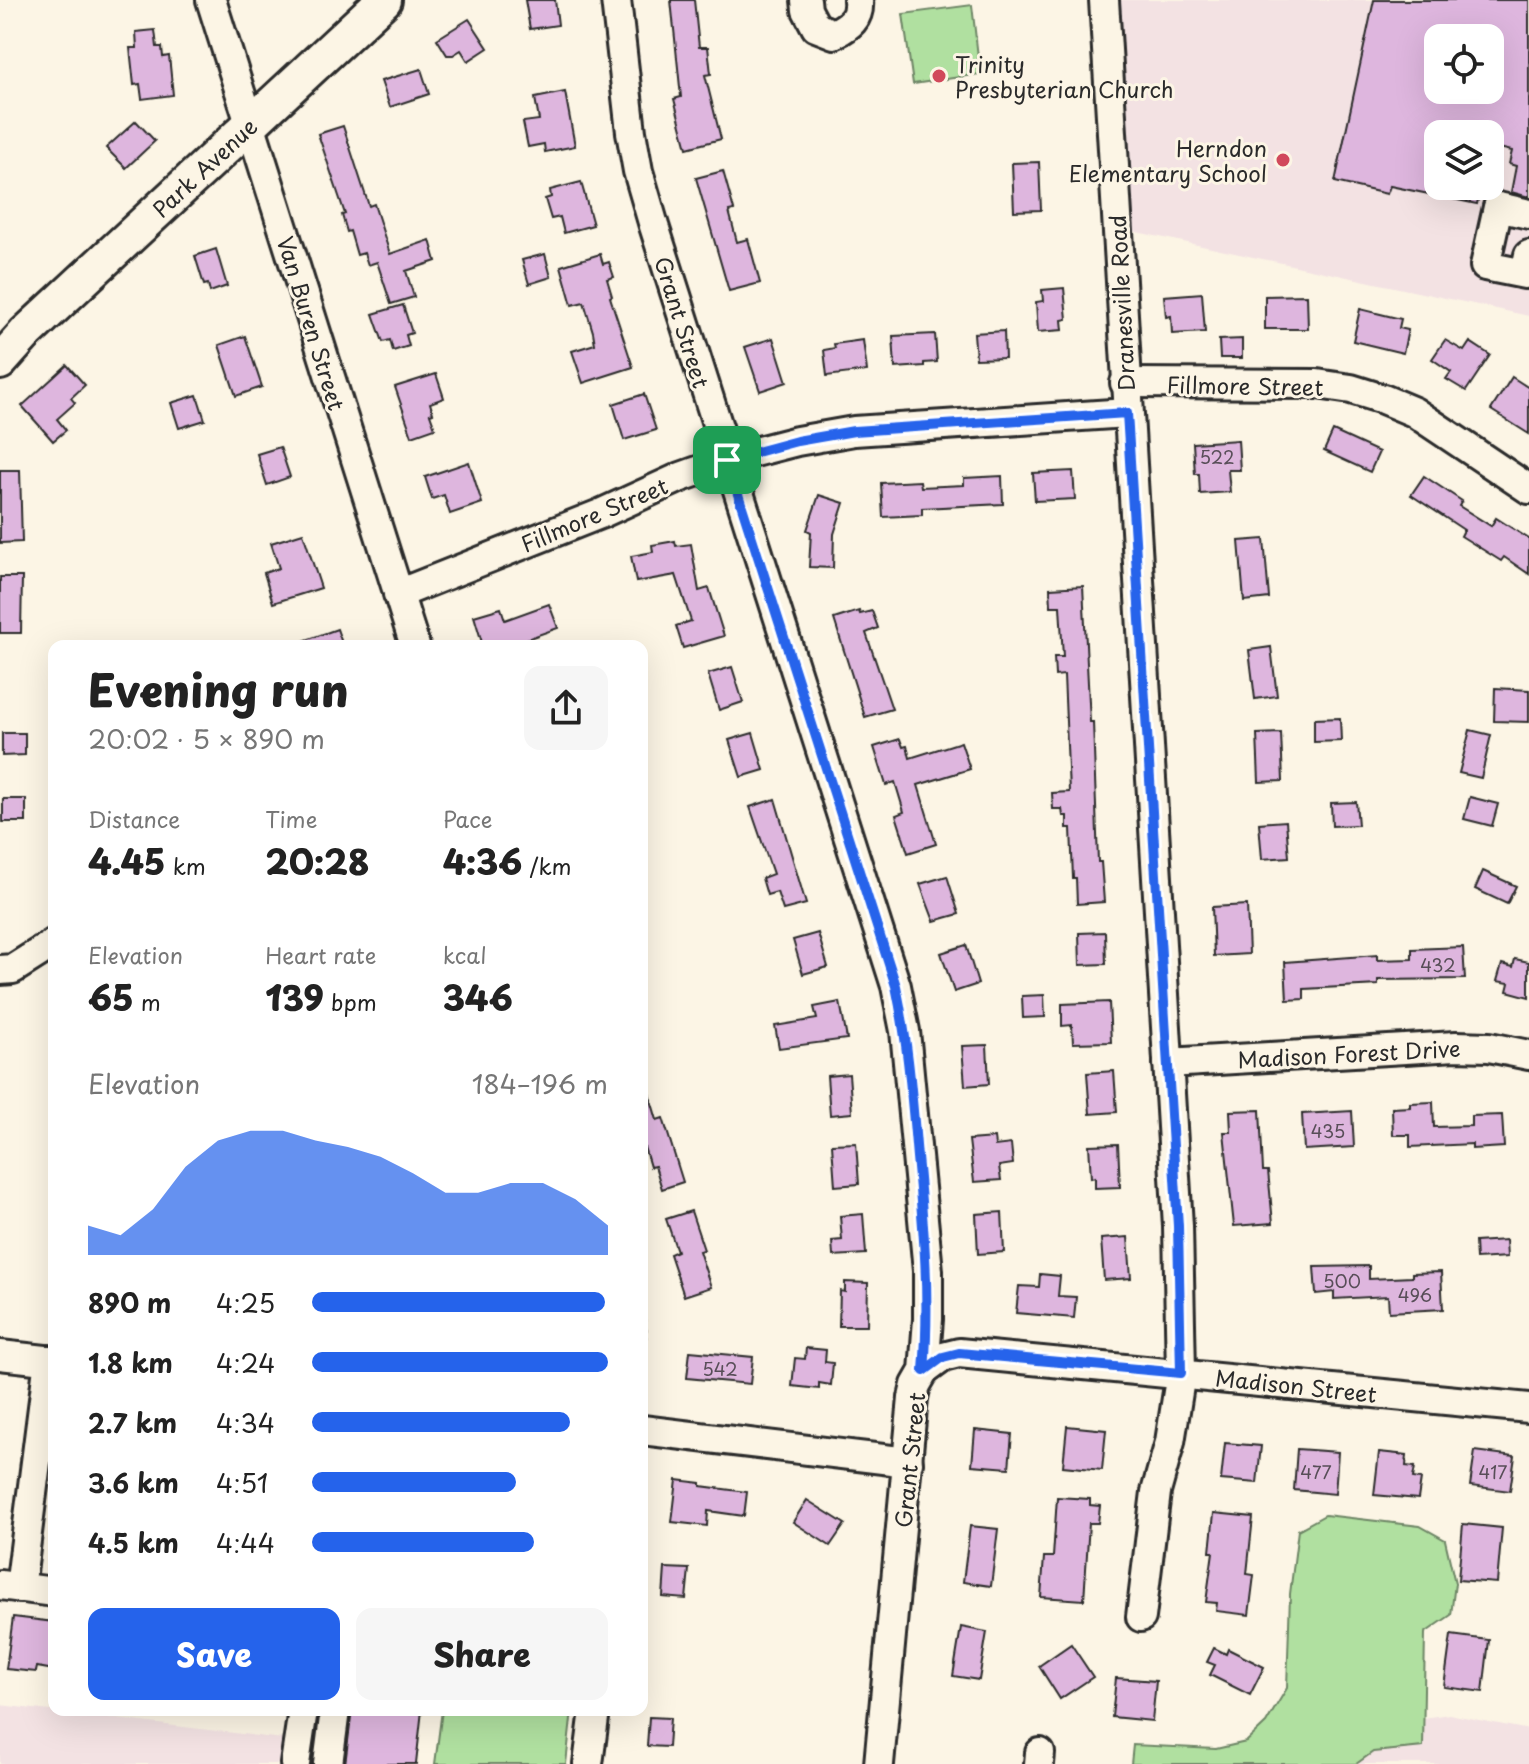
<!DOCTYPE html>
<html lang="en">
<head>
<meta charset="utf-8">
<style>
	:root { --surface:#fff; --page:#f6f6f6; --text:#222; --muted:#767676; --accent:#2563eb }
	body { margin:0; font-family:"Playpen Sans",sans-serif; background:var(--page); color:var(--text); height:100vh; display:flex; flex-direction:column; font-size:30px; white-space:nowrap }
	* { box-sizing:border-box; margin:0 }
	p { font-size:26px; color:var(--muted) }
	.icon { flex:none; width:44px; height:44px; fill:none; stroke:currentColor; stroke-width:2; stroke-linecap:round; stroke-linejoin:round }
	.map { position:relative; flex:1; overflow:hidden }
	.side { position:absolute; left:48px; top:640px; width:600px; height:1076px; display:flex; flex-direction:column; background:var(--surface); border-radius:16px; box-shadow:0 8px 32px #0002 }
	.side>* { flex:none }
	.fabs { position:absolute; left:1424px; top:24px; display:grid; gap:16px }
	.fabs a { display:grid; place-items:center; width:80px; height:80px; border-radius:16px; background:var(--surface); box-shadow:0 8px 32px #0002; font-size:40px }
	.pin { position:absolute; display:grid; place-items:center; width:68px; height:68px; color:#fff; margin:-34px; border-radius:16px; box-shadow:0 4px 12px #0006 }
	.round { display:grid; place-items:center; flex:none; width:84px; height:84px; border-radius:16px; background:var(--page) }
	.overview { display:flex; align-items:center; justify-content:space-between; height:136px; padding:0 40px }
	h1 { font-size:44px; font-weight:800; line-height:60px }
	.stats { display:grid; grid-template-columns:repeat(3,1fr); gap:12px; height:136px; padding:8px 40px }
	.stats div { display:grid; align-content:center }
	.stats b { font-size:34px; font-weight:800 }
	.stats small { font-size:22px; font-weight:400 }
	.stats p { font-size:22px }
	.chart { height:224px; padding:16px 40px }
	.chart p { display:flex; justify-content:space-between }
	.chart svg { width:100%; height:144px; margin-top:8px; fill:var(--accent); opacity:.7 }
	.action { display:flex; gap:16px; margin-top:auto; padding:16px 40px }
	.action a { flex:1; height:92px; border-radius:16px; background:var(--accent); color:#fff; font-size:32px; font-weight:800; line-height:92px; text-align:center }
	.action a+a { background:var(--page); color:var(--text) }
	ul { padding:0 40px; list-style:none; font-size:26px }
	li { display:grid; grid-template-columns:128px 96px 1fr; align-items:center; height:60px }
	li i { height:20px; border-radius:10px; background:var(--accent) }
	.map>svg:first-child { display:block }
	.built { fill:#f3e2e3; fill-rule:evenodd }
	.green { fill:#b0e0a0; stroke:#6e8666; stroke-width:2 }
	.building { fill:#deb6de; stroke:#2b2b2b; stroke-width:2; fill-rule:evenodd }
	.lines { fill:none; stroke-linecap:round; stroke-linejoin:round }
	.minor-casing { stroke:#2b2b2b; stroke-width:34 }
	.major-casing { stroke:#2b2b2b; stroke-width:40 }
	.path { stroke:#2b2b2b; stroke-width:3; stroke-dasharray:2 6; stroke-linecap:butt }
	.minor { stroke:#fcf5e5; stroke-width:28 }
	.major { stroke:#fcf5e5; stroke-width:34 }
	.route-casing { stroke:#fff; stroke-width:16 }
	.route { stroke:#2563eb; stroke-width:10 }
	.poi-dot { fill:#d1495b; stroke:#fcf5e5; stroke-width:3 }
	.labels { text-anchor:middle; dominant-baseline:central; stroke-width:6; stroke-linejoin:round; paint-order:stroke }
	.number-label { font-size:18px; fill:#584e58 }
	.poi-label { font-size:22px; fill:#2b2b2b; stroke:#fcf5e5; text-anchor:start }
	.street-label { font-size:22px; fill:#2b2b2b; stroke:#fcf5e5 }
</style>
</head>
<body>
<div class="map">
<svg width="1529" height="1764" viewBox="0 0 1529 1764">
	<rect width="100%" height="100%" fill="#fcf5e5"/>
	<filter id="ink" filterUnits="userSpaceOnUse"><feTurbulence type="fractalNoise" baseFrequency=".0125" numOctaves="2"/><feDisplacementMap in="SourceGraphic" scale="16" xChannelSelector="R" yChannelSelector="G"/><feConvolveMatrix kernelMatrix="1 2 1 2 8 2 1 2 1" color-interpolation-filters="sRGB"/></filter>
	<g filter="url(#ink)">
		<!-- built -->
		<g class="built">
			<path d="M 1118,0 L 1529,0 L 1529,316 L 1132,231 ZM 1438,38 L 1490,38 L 1490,90 L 1438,90 ZM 1438,134 L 1490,134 L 1490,186 L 1438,186 Z"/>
			<polygon points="0,1705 283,1739 278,1764 0,1764"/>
			<polygon points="1449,1714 1529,1730 1529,1764 1327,1764 1366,1727"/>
		</g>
		<!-- green -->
		<g class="green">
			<polygon points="972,5 980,74 913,84 903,14"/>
			<polygon points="1325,1515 1420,1526 1445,1540 1455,1583 1451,1615 1425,1633 1423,1747 1373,1752 1356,1764 1131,1764 1133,1745 1216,1749 1246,1742 1266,1723 1287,1688 1290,1594 1298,1530"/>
			<polygon points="442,1710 572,1710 566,1764 435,1764"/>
		</g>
		<!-- building -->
		<g class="building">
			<polygon points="525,0 555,0 558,25 530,29"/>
			<polygon points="671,0 694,0 699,47 708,47 711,74 705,75 721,139 687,148 674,99 681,97"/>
			<path d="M 1374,0 L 1529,0 L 1529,197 L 1511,192 L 1516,166 L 1509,164 L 1512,151 L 1490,146 L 1490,134 L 1438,134 L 1438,186 L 1481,186 L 1477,204 L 1390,186 L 1387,194 L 1335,182 ZM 1438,38 L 1490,38 L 1490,90 L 1438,90 Z"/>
			<polygon points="469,19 488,48 468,61 461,50 453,55 447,55 437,39"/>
			<polygon points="155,30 157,47 162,47 163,57 169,56 173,95 142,99 140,84 134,85 130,48 137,48 136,32"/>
			<polygon points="421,69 429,94 390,107 381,81"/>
			<polygon points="565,92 575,146 545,152 544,144 528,147 523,122 539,120 535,98"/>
			<polygon points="136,121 155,141 126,168 106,148"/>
			<polygon points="343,126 369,206 374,204 390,254 430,240 436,261 406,271 414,297 391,304 377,262 368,265 364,253 357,255 350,231 347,232 342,215 345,214 318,134"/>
			<polygon points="1039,162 1041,210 1014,211 1012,163"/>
			<polygon points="723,171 734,210 729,211 737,242 748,239 760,283 729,291 696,178"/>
			<polygon points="581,182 593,225 564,233 560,217 551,219 545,199 551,197 550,190"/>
			<polygon points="216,249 227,286 210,292 208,284 204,285 195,256"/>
			<polygon points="545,254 551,277 529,284 522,260"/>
			<polygon points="600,254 603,264 609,262 614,277 607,279 612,296 610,297 633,367 583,383 572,351 595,344 593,332 584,302 572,305 561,266"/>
			<polygon points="1064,288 1067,319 1062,320 1063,330 1038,332 1036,302 1043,301 1042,290"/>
			<polygon points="1202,293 1205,332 1172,334 1171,316 1166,317 1164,296"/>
			<polygon points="1307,295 1308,329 1265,329 1265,296"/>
			<polygon points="403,305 412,333 406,335 409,346 393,351 390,340 383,342 373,314"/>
			<polygon points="1360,309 1401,319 1399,328 1408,330 1403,353 1353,341"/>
			<polygon points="1004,331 1005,358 976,359 974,333"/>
			<polygon points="935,334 937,362 924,363 924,366 895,368 893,336"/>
			<polygon points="245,336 262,387 236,396 219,345"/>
			<polygon points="773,338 787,382 760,391 745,347"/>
			<polygon points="1242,339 1242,358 1220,358 1219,340"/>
			<polygon points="863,340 867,371 827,376 824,350 835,348 834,344"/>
			<polygon points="1445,340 1464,351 1470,342 1490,355 1466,391 1446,379 1451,372 1432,359"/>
			<polygon points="67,365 85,385 71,398 75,403 57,419 66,430 53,441 22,406"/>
			<polygon points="436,374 444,398 430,403 433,413 430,414 435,428 412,436 395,387"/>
			<polygon points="1512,377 1529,388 1529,434 1491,410"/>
			<polygon points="644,394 656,430 624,440 613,404"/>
			<polygon points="197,395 205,420 179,428 171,403"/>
			<polygon points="1333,431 1379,452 1370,472 1324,451"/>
			<polygon points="1238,440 1240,470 1228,470 1230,492 1200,494 1199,474 1195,474 1193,443"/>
			<polygon points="280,447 290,477 267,485 257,454"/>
			<polygon points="469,462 482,503 450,514 444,495 432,499 425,477"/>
			<polygon points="0,470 20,470 22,542 0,543"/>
			<polygon points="1073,471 1075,499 1035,501 1033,473"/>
			<polygon points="1002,476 1003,504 922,508 922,515 883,517 881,483 920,481 921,487 964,485 964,478"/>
			<polygon points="1424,476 1462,501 1459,506 1491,526 1496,518 1529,539 1529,574 1504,557 1501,561 1461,536 1464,530 1411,495"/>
			<polygon points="819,495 844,503 834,534 833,568 809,567 811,532 807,530"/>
			<polygon points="303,533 321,588 273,603 264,573 279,568 271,543"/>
			<polygon points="1264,539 1269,598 1244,601 1239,541"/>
			<polygon points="675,541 676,546 691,544 699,591 709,588 724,636 683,648 676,626 691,621 676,575 636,582 631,556 653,552 652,545"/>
			<polygon points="0,577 22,577 21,633 0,633"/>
			<polygon points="1083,586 1090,722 1093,722 1098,862 1101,862 1104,902 1077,904 1076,878 1073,878 1071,828 1067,828 1067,816 1063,816 1062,809 1053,809 1052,793 1069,792 1064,675 1055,676 1054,657 1063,657 1060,606 1051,606 1050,588"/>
			<polygon points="549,604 558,628 507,646 483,646 474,616 501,608 505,620"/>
			<polygon points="859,611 860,614 872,611 878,628 866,633 892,709 865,717 834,619"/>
			<polygon points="337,629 343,646 295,646 295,644"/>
			<polygon points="1271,647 1277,696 1255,699 1249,650"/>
			<polygon points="732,667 743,702 719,710 708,674"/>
			<polygon points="1495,688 1529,690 1529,722 1494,721"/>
			<polygon points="1340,718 1341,741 1314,742 1314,719"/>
			<polygon points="1470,730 1491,735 1481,778 1459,773"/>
			<polygon points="2,733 25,733 25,755 2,756"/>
			<polygon points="753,733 764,770 741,777 729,740"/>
			<polygon points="1281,733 1283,781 1259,782 1257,734"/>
			<polygon points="900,739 903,747 907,746 910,758 961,742 970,769 918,785 936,844 908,853 896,815 904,812 895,782 886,785 874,747"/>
			<polygon points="1470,797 1498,804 1492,826 1464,819"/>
			<rect x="3" y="799" width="23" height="23"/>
			<polygon points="775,799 806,904 783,910 777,892 767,895 762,878 773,874 750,807"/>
			<polygon points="1356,802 1358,825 1332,826 1331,803"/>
			<polygon points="1286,821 1289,857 1262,859 1259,823"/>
			<polygon points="1483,871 1516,886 1507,904 1475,889"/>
			<polygon points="947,876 959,914 934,921 920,884"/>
			<polygon points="1247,905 1249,954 1214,956 1212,907"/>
			<polygon points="1105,932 1106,964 1080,965 1079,933"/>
			<polygon points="818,933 828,967 803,974 793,940"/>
			<polygon points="966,945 978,984 954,992 941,953"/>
			<polygon points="1463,947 1465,979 1378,980 1378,985 1304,989 1304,999 1287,1000 1285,962 1377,955 1377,960 1412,959 1412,949"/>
			<polygon points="1515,959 1529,962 1529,997 1507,991 1509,983 1497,981 1502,964 1513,967"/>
			<polygon points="1044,995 1045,1017 1023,1018 1022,996"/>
			<polygon points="840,1002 847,1039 779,1048 775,1026 817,1019 814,1007"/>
			<polygon points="1109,1002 1111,1042 1073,1043 1072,1025 1062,1026 1062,1004"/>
			<polygon points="987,1045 989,1084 965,1086 962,1046"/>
			<polygon points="1114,1071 1117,1112 1090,1114 1087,1073"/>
			<polygon points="849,1074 852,1113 830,1115 827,1076"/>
			<polygon points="646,1083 657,1120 663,1118 683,1182 662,1189 655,1166 650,1167 642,1140 642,1084"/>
			<polygon points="1433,1102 1434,1127 1471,1126 1471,1116 1502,1115 1504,1147 1472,1149 1472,1144 1410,1147 1410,1135 1393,1135 1392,1108 1410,1107 1410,1103"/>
			<polygon points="1260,1110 1263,1171 1268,1171 1273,1223 1234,1226 1224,1132 1231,1132 1230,1111"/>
			<polygon points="1352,1111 1354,1147 1304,1150 1302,1114"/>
			<polygon points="994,1138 995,1146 1011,1144 1013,1164 999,1166 1001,1180 974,1182 969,1140"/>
			<polygon points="856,1143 859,1184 835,1186 832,1144"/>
			<polygon points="1118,1144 1120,1187 1095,1188 1095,1177 1091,1178 1089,1145"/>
			<polygon points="691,1211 704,1250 699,1251 711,1287 684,1296 670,1254 677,1251 666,1219"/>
			<polygon points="1002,1212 1004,1252 978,1254 976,1214"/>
			<polygon points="863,1214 866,1254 833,1256 832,1241 842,1240 840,1216"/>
			<polygon points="1128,1237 1131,1278 1104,1280 1101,1239"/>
			<polygon points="1506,1240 1507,1257 1476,1259 1475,1242"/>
			<polygon points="1369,1266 1369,1279 1412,1277 1412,1273 1441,1272 1443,1309 1389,1312 1388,1296 1334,1299 1334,1292 1316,1294 1314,1267"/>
			<polygon points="1040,1274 1060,1276 1058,1296 1076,1297 1074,1318 1016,1313 1019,1286 1039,1287"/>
			<polygon points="845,1282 868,1283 867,1326 839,1326 840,1291 845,1292"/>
			<polygon points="806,1348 826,1350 825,1362 833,1363 831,1385 819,1383 819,1389 792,1386 795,1358 805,1359"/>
			<polygon points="690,1351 753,1357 750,1384 687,1378"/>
			<polygon points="1067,1426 1106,1430 1102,1470 1063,1466"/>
			<polygon points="975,1430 1012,1434 1009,1468 972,1465"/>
			<polygon points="1225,1443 1261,1446 1257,1483 1221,1480"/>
			<polygon points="1297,1449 1338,1452 1335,1494 1294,1490"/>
			<polygon points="1475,1451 1515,1456 1510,1491 1470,1486"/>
			<polygon points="1379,1452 1407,1455 1406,1466 1415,1467 1413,1478 1421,1479 1418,1499 1374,1495"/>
			<polygon points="677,1480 701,1483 701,1486 747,1492 744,1516 708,1511 707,1526 672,1522"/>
			<polygon points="1057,1497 1090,1499 1090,1505 1100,1506 1098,1523 1089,1523 1084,1600 1041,1597 1044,1557 1053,1557"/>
			<polygon points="807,1500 845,1524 830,1546 793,1522"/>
			<polygon points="1214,1513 1253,1517 1247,1574 1254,1575 1249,1615 1216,1611 1217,1603 1206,1602 1213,1552 1210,1552"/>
			<polygon points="1463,1524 1502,1528 1497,1583 1458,1580"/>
			<polygon points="970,1526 998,1529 991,1586 963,1582"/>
			<polygon points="665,1568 689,1569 686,1599 663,1597"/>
			<polygon points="13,1617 54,1622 54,1670 37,1667 36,1672 6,1669"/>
			<polygon points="961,1627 987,1632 979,1680 953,1676"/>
			<polygon points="1451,1635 1489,1640 1483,1692 1444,1687"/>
			<polygon points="1071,1644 1093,1677 1060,1699 1039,1666"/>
			<polygon points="1214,1648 1226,1654 1228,1649 1264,1667 1250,1695 1210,1675 1215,1665 1207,1662"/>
			<polygon points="1116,1678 1156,1681 1152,1721 1112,1717"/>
			<polygon points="352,1710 422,1710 416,1764 345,1764"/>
			<polygon points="649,1717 670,1718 668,1747 647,1746"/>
		</g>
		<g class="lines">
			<!-- minor casing -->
			<g class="minor-casing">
				<g id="minor">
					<polyline points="211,0 415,646"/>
					<polyline points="616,0 631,132 638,171 654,226 896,986 905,1031 928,1271 928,1319 924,1371 916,1385 913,1398 879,1764"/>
					<path d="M 806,0 L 807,10 L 816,27 L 834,34 C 849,26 860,19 858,0"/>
					<polyline points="1104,0 1178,1226 1181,1373 1170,1442 1156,1492 1141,1617"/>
					<polyline points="1529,214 1498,207 1485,266 1525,274 1529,255"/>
					<polyline points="1125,383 1317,384 1351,389 1383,399 1414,412 1529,489"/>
					<polyline points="398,594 600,514 681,477 743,455 797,441 854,431 1127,413"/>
					<polyline points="0,970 13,969 54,943"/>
					<polyline points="1168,1063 1456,1046 1489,1047 1529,1055"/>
					<polyline points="0,1355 54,1361"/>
					<polyline points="924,1371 943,1357 959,1353 1529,1408"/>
					<polyline points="642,1430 908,1462"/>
					<polyline points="0,1585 54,1592"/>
					<polyline points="20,1588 49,1360"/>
					<polyline points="295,1764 303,1710"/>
					<polyline points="328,1764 335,1710"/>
					<polyline points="588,1764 595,1710"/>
					<polyline points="1039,1764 1040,1753"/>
				</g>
			</g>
			<!-- major casing -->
			<g class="major-casing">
				<polyline id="major" points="0,362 25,334 384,0"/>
			</g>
			<!-- path -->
			<g class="path">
				<polyline points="1490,180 1496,147"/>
				<polyline points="642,1289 646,1331 643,1409"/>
			</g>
			<!-- minor -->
			<use href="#minor" class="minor"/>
			<!-- major -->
			<use href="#major" class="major"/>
		</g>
	</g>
	<g class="lines" filter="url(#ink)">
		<!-- route casing -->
		<g class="route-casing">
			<path id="route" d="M 1127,413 L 1178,1226 L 1181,1373 L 959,1353 L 943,1357 L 924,1371 C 930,1297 924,1231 917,1157 C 912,1099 908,1042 896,986 L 727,460 L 797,441 L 854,431 Z"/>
		</g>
		<!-- route -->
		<use href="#route" class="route"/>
	</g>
	<!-- markers -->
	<g class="poi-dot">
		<circle cx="939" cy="76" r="8"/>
		<circle cx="1283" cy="160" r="8"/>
	</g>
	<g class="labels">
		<!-- number labels -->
		<g class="number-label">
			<text x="1217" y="456">522</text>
			<text x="1438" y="964">432</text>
			<text x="1328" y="1130">435</text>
			<text x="1342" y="1280">500</text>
			<text x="1415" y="1294">496</text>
			<text x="720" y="1368">542</text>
			<text x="1316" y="1471">477</text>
			<text x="1493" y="1471">417</text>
		</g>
		<!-- poi labels -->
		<g class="poi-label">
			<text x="955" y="63">Trinity<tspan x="955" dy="25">Presbyterian Church</tspan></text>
			<text x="1267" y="147" text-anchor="end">Herndon<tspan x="1267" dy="25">Elementary School</tspan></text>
		</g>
		<!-- street labels -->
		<g class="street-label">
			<text transform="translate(204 167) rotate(-43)">Park Avenue</text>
			<text transform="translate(1121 303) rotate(-93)">Dranesville Road</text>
			<text transform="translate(683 322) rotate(73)">Grant Street</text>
			<text transform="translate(312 323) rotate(73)">Van Buren Street</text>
			<text transform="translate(1245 385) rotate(1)">Fillmore Street</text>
			<text transform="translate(594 514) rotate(-23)">Fillmore Street</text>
			<text transform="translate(1349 1053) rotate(-3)">Madison Forest Drive</text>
			<text transform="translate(1296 1385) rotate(6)">Madison Street</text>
			<text transform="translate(909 1460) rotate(-84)">Grant Street</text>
		</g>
	</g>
</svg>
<div class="fabs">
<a><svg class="icon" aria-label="locate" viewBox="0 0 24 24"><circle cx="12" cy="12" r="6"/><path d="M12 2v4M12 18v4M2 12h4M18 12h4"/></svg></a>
<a><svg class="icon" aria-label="layers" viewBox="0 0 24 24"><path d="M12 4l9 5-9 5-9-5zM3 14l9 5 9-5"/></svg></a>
</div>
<div class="pin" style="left:727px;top:460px;background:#1e9e55"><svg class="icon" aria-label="arrive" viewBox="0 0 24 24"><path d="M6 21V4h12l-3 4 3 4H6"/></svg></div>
<section class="side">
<div class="overview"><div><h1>Evening run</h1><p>20:02 · 5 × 890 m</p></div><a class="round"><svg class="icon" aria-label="share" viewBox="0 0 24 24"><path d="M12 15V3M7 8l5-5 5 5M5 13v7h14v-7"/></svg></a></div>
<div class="stats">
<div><p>Distance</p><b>4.45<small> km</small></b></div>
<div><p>Time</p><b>20:28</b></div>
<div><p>Pace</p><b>4:36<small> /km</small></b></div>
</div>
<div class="stats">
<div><p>Elevation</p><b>65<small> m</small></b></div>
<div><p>Heart rate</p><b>139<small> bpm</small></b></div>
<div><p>kcal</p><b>346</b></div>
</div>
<div class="chart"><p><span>Elevation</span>184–196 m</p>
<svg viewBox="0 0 160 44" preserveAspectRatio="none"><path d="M0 44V35L10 38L20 30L30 17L40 9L50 6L60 6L70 9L80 11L90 14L100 19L110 25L120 25L130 22L140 22L150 27L160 35V44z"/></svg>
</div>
<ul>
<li><b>890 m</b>4:25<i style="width:99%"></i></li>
<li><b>1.8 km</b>4:24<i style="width:100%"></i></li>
<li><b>2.7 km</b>4:34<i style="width:87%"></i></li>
<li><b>3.6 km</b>4:51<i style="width:69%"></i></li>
<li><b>4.5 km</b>4:44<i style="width:75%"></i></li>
</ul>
<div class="action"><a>Save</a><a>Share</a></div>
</section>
</div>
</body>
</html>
